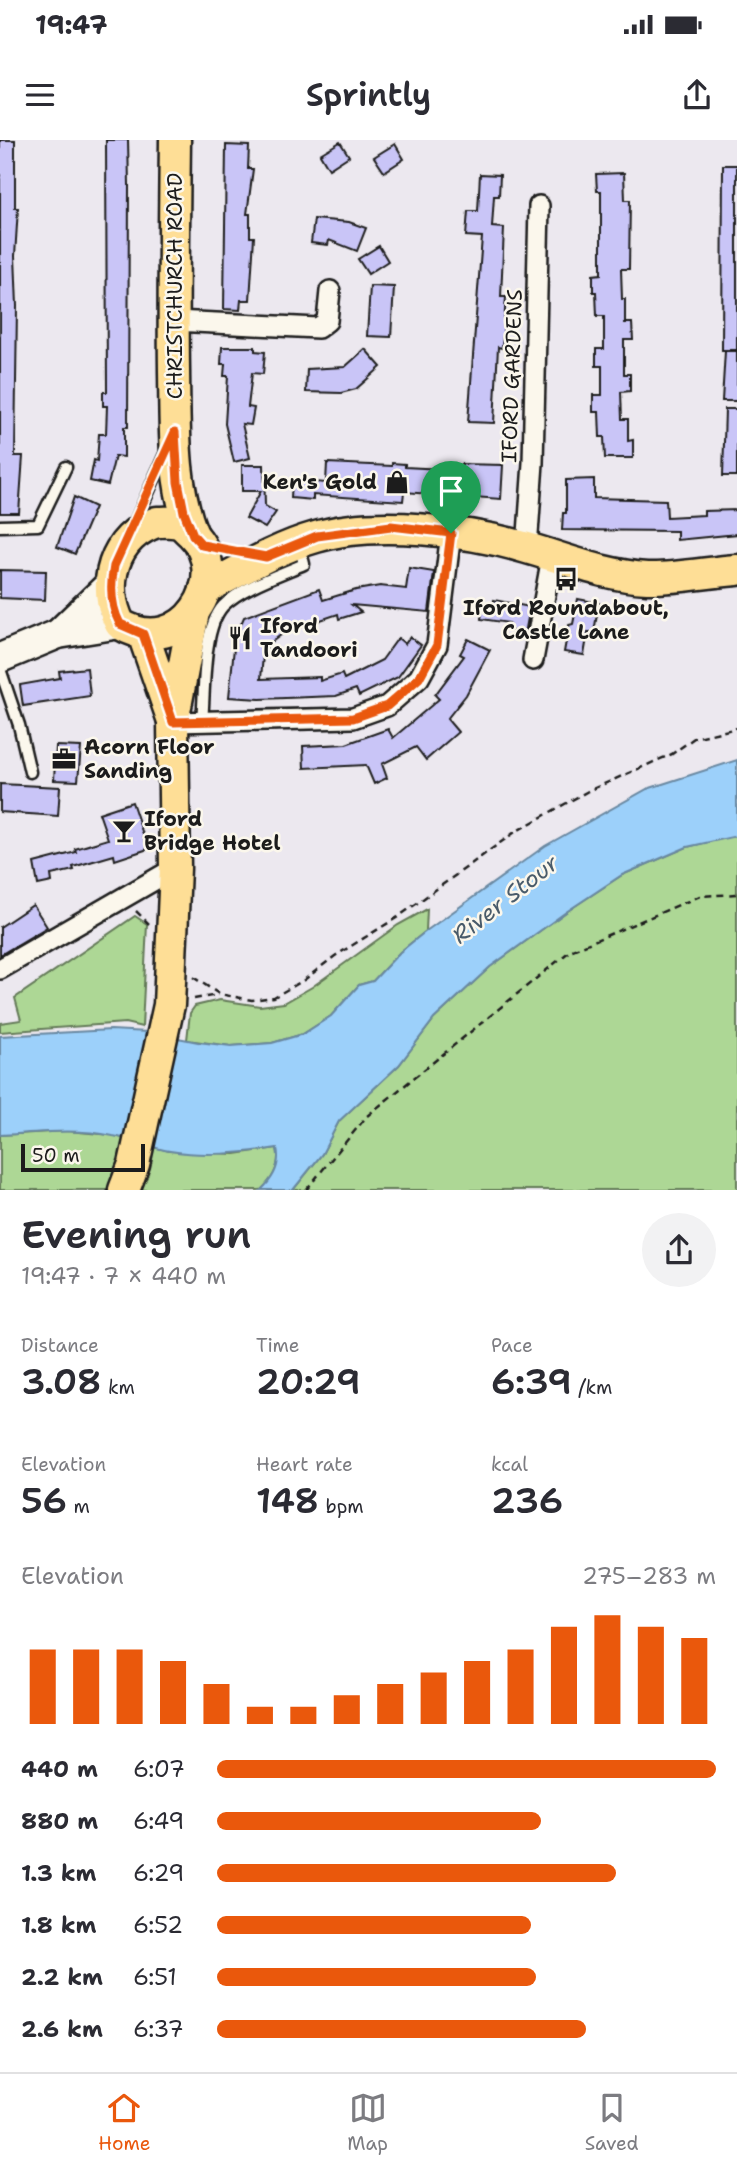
<!DOCTYPE html>
<html lang="en">
<head>
<meta charset="utf-8">
<style>
	:root { --surface:#fff; --page:#f2f2f3; --text:#2b2b33; --muted:#7c7c81; --line:#e1e1e2; --accent:#ea580c }
	body { margin:0; font-family:"Shantell Sans",sans-serif; background:var(--page); color:var(--text); height:100vh; display:flex; flex-direction:column; font-size:26px; white-space:nowrap }
	* { box-sizing:border-box; margin:0 }
	p { font-size:23px; color:var(--muted) }
	.icon { flex:none; width:38px; height:38px; fill:none; stroke:currentColor; stroke-width:2; stroke-linecap:round; stroke-linejoin:round }
	.map { position:relative; height:1050px; overflow:hidden }
	.side { display:flex; flex-direction:column; background:var(--surface); flex:1 }
	.side>* { flex:none }
	.scale { position:absolute; left:21px; bottom:18px; width:124px; box-sizing:border-box; padding-left:7px; border:4px solid #1c1c1c; border-top:0; font-size:19px; line-height:24px; white-space:nowrap; color:#1c1c1c; -webkit-text-stroke:5px #fbf7ec; paint-order:stroke }
	.pin { position:absolute; display:grid; place-items:center; width:60px; height:60px; color:#fff; margin:-72px -30px; border-radius:50% 50% 50% 0; rotate:-45deg; box-shadow:0 0 7px #0007 }
	.pin .icon { rotate:45deg }
	.round { display:grid; place-items:center; flex:none; width:74px; height:74px; border-radius:37px; background:var(--page) }
	.headline { display:flex; align-items:center; justify-content:space-between; height:119px; padding:0 21px }
	h1 { font-size:38px; font-weight:600; line-height:52px }
	.figures { display:grid; grid-template-columns:repeat(3,1fr); gap:10px; height:119px; padding:7px 21px }
	.figures div { display:grid; align-content:center }
	.figures b { font-size:35px; font-weight:600 }
	.figures small { font-size:19px; font-weight:400 }
	.figures p { font-size:19px }
	.chart { height:196px; padding:14px 21px }
	.chart p { display:flex; justify-content:space-between }
	.chart svg { width:100%; height:126px; margin-top:7px; stroke:var(--accent); stroke-width:6 }
	ul { padding:0 21px; list-style:none; font-size:23px }
	li { display:grid; grid-template-columns:112px 84px 1fr; align-items:center; height:52px }
	li i { height:18px; border-radius:9px; background:var(--accent) }
	.status { display:flex; justify-content:space-between; align-items:center; height:49px; padding:0 35px; background:var(--surface); direction:ltr }
	.status svg { height:19px; fill:currentColor }
	header { display:flex; justify-content:space-between; align-items:center; height:91px; padding:0 21px; background:var(--surface); font-size:32px; font-weight:600 }
	.menu { display:flex; justify-content:space-around; align-items:center; height:98px; border-top:2px solid var(--line); background:var(--surface); font-size:19px; color:var(--muted) }
	.menu a { display:grid; justify-items:center; gap:4px }
	.menu .current { color:var(--accent) }
	.map>svg:first-child { display:block }
	.green { fill:#add795; stroke:#647a58; stroke-width:2 }
	.water { fill:#9cd0fa; stroke:#6988a1; stroke-width:2 }
	.building { fill:#c9c5f7; stroke:#1c1c1c; stroke-width:2 }
	.lines { fill:none; stroke-linecap:round; stroke-linejoin:round }
	.lane-casing { stroke:#1c1c1c; stroke-width:15 }
	.street-casing { stroke:#1c1c1c; stroke-width:24 }
	.secondary-casing { stroke:#1c1c1c; stroke-width:33 }
	.primary-casing { stroke:#1c1c1c; stroke-width:35 }
	.path { stroke:#1c1c1c; stroke-width:2.5; stroke-dasharray:7 5; stroke-linecap:butt }
	.lane { stroke:#fbf7ec; stroke-width:10 }
	.street { stroke:#fbf7ec; stroke-width:19 }
	.secondary { stroke:#fbf7ec; stroke-width:28 }
	.primary { stroke:#fede96; stroke-width:30 }
	.route-casing { stroke:#fff; stroke-width:14 }
	.route { stroke:#ea580c; stroke-width:9 }
	.labels { text-anchor:middle; dominant-baseline:central; stroke-width:5; stroke-linejoin:round; paint-order:stroke }
	.street-label { font-size:21px; fill:#1c1c1c; stroke:#fbf7ec }
	.poi-label { font-size:21px; font-weight:bold; fill:#1c1c1c; stroke:#fbf7ec; text-anchor:start }
	.water-label { font-size:23px; font-style:italic; fill:#495b6a; stroke:#fbf7ec }
</style>
</head>
<body>
<div class="status"><b>19:47</b><svg viewBox="0 0 49 12"><path d="M0 12V9h3v3zM5 12V6h3v6zM10 12V3h3v9zM15 12V0h3v12zM26 1h20v11H26zM47 4h2v5h-2z"/></svg></div>
<header><svg class="icon" aria-label="menu" viewBox="0 0 24 24"><path d="M4 6h16M4 12h16M4 18h16"/></svg>Sprintly<svg class="icon" aria-label="share" viewBox="0 0 24 24"><path d="M12 15V3M7 8l5-5 5 5M5 13v7h14v-7"/></svg></header>
<div class="map">
<svg width="737" height="1050" viewBox="0 0 737 1050">
	<rect width="100%" height="100%" fill="#ece8ef"/>
	<filter id="ink" filterUnits="userSpaceOnUse"><feTurbulence type="fractalNoise" baseFrequency=".0143" numOctaves="2"/><feDisplacementMap in="SourceGraphic" scale="14" xChannelSelector="R" yChannelSelector="G"/><feConvolveMatrix kernelMatrix="1 2 1 2 8 2 1 2 1" color-interpolation-filters="sRGB"/></filter>
	<g filter="url(#ink)">
		<!-- green -->
		<g class="green">
			<polygon points="732,696 737,696 737,1050 293,1050 322,1014 339,981 399,925 434,879 490,827 566,772 622,735 687,707"/>
			<polygon points="427,769 426,791 400,812 373,841 359,845 331,876 303,894 272,903 231,906 187,900 190,873 195,866 220,860 260,866 284,863 312,847 398,785"/>
			<polygon points="135,776 147,784 142,887 125,883 0,892 0,883 21,880 15,858"/>
			<path d="M 67,991 L 112,995 L 169,1011 L 235,1014 L 277,1008 C 281,1025 274,1038 261,1050 L 0,1050 L 0,995 Z"/>
		</g>
		<!-- water -->
		<path class="water" d="M 737,620 L 737,696 L 687,707 L 622,735 L 566,772 L 490,827 L 434,879 L 399,925 L 339,981 L 322,1014 L 293,1050 L 261,1050 C 274,1038 281,1025 277,1008 C 241,1013 205,1017 170,1011 C 150,1008 132,999 113,996 C 75,988 37,993 0,995 L 0,896 L 111,890 L 148,892 L 198,902 L 231,906 L 272,903 L 303,894 L 331,876 L 359,845 L 373,841 L 400,812 L 426,791 L 545,706 L 647,649 Z"/>
		<!-- building -->
		<g class="building">
			<polygon points="0,0 15,0 15,68 18,68 15,116 17,166 15,316 23,316 19,373 0,373"/>
			<polygon points="106,0 128,0 129,45 128,287 124,287 124,317 115,316 108,345 90,341 94,320 97,321 99,294 106,294 107,266 103,266 103,252 107,252"/>
			<polygon points="340,2 349,16 329,29 320,14"/>
			<polygon points="395,4 404,19 384,32 374,17"/>
			<polygon points="226,5 249,6 248,29 253,29 247,74 250,74 250,97 254,97 250,160 241,160 240,170 224,169"/>
			<polygon points="723,25 737,25 737,210 722,210"/>
			<polygon points="624,33 625,60 630,60 629,129 621,129 622,159 625,159 625,183 632,183 633,200 624,200 624,234 630,234 630,251 621,252 622,279 628,279 628,301 633,300 633,318 605,318 604,297 600,297 599,272 593,272 593,255 602,255 602,226 596,226 596,209 604,209 604,176 597,176 596,152 593,152 593,135 601,134 601,51 597,51 596,34"/>
			<polygon points="480,34 500,35 499,56 494,56 492,87 504,88 501,157 506,157 502,208 498,207 494,283 468,282 482,97 466,96 468,71 478,71"/>
			<polygon points="314,79 349,82 366,88 357,111 329,100 328,105 311,103"/>
			<polygon points="379,106 388,121 368,134 358,119"/>
			<polygon points="370,146 394,147 391,197 367,196"/>
			<polygon points="222,207 255,207 255,211 265,212 263,234 252,233 248,267 254,268 251,285 242,284 250,318 234,322 225,284 228,236 224,236 225,224 221,224"/>
			<polygon points="365,209 381,227 356,249 341,253 306,252 307,229 345,227"/>
			<polygon points="725,211 737,211 737,261 722,261"/>
			<polygon points="725,269 737,269 737,336 723,336"/>
			<polygon points="327,323 392,326 392,323 405,324 405,327 461,330 461,324 503,325 501,359 404,352 403,361 313,355 313,360 291,358 292,340 326,343"/>
			<polygon points="242,325 264,325 265,366 276,372 265,388 246,378 261,351 242,351"/>
			<polygon points="594,339 594,358 666,360 667,377 704,375 704,371 737,370 737,394 677,400 677,391 562,390 563,373 566,373 566,340"/>
			<polygon points="74,357 95,367 75,414 57,407"/>
			<polygon points="409,428 434,432 429,472 352,465 361,472 339,479 338,474 285,492 269,504 263,515 261,539 320,537 320,541 342,534 344,539 382,520 398,498 405,504 410,497 421,505 398,537 359,556 356,549 336,556 260,559 229,557 235,498 244,477 319,449 323,460 356,450 380,446 406,449"/>
			<polygon points="0,430 46,431 45,460 0,458"/>
			<polygon points="578,459 599,463 594,492 588,492 584,515 564,512 569,485 573,484"/>
			<polygon points="494,460 530,467 525,494 508,490 509,483 481,479 483,464 493,465"/>
			<polygon points="468,499 490,510 466,555 447,579 458,592 426,620 416,607 382,624 387,638 374,644 366,625 304,628 303,606 346,604 388,589 393,598 439,559 435,555 464,516 460,514"/>
			<polygon points="87,528 90,556 23,566 20,545 60,538 59,531"/>
			<polygon points="56,606 81,607 78,641 54,640"/>
			<polygon points="0,644 60,647 58,676 0,672"/>
			<polygon points="132,662 148,709 115,720 114,715 73,727 74,730 51,735 52,742 38,745 34,723 76,712 75,709 108,699 99,673"/>
			<polygon points="33,765 47,787 0,815 0,787"/>
		</g>
		<g class="lines">
			<!-- lane casing -->
			<g class="lane-casing">
				<g id="lane">
					<polyline points="134,385 166,312"/>
					<polyline points="0,386 38,385 66,327"/>
					<polyline points="0,529 19,585 30,632"/>
					<path d="M 202,582 C 205,551 202,489 223,466 C 240,448 281,434 304,424 L 299,404"/>
				</g>
			</g>
			<!-- street casing -->
			<g class="street-casing">
				<g id="street">
					<polyline points="174,181 318,188 327,181 330,151"/>
					<polyline points="527,408 533,323 539,66"/>
					<polyline points="533,520 552,417"/>
					<polyline points="173,582 353,578 387,566 419,538 437,505 451,393"/>
					<polyline points="0,829 175,728"/>
				</g>
			</g>
			<!-- secondary casing -->
			<g class="secondary-casing">
				<g id="secondary">
					<polyline points="58,494 111,443"/>
					<polyline points="0,518 58,494 120,484"/>
				</g>
			</g>
			<!-- primary casing -->
			<g class="primary-casing">
				<g id="primary">
					<path d="M 175,0 C 174,77 173,154 174,231 C 175,286 172,343 193,395"/>
					<path d="M 157,382 C 163,382 172,381 178,383 C 184,385 187,390 191,393 C 236,437 182,522 120,484 C 100,445 113,396 157,382 Z"/>
					<path d="M 205,449 C 241,430 277,408 316,397 C 375,379 469,391 527,408 C 566,419 606,436 647,438 C 676,439 708,432 737,430"/>
					<polyline points="143,494 172,578"/>
					<polyline points="124,1050 134,1024 169,865 175,728 173,582 194,472"/>
				</g>
			</g>
			<!-- path -->
			<g class="path">
				<polyline points="136,771 149,784"/>
				<polyline points="193,837 219,854 252,860 274,857 304,840 335,816 398,777 515,692 588,651 672,614 694,598 737,588"/>
				<polyline points="194,859 218,855"/>
				<polyline points="306,1050 367,976 570,811 700,756 737,754"/>
			</g>
			<!-- lane -->
			<use href="#lane" class="lane"/>
			<!-- street -->
			<use href="#street" class="street"/>
			<!-- secondary -->
			<use href="#secondary" class="secondary"/>
			<!-- primary -->
			<use href="#primary" class="primary"/>
		</g>
	</g>
	<g class="lines" filter="url(#ink)">
		<!-- route casing -->
		<g class="route-casing">
			<path id="route" d="M 175,292 L 178,342 L 184,372 L 193,395 L 202,405 L 266,417 L 317,396 L 391,386 L 451,393 L 437,505 L 419,538 L 387,566 L 353,578 L 173,582 L 143,494 L 120,484 C 110,465 110,446 114,426 Z"/>
		</g>
		<!-- route -->
		<use href="#route" class="route"/>
	</g>
	<!-- icons -->
	<defs>
		<g id="shop-bare" transform="scale(1.89)"><path d="M-5-2.5h2.3a2.7 3.5 0 0 1 5.4 0H5L5.5 6h-11ZM-1.5-2.5h3a1.5 2.3 0 0 0-3 0Z" fill="#1c1c1c" stroke="#fbf7ec" stroke-width="2.5" paint-order="stroke"/></g>
		<g id="bus-bare" transform="scale(1.89)"><path d="M-5-6H5V4H4V6H2V4H-2V6H-4V4H-5ZM-3.5-4V0h7V-4ZM-3.5 1.2v1.5H-2V1.2ZM2 1.2v1.5H3.5V1.2Z" fill="#1c1c1c" stroke="#fbf7ec" stroke-width="2.5" paint-order="stroke"/></g>
		<g id="restaurant-bare" transform="scale(1.89)"><path d="M-5-6h1v4h1v-4h1v4h1v-4h1v5L-1.5 .5V6h-2V.5L-5-1ZM5-6V6H3V1.5H1.5Q1.5-4 5-6Z" fill="#1c1c1c" stroke="#fbf7ec" stroke-width="2.5" paint-order="stroke"/></g>
		<g id="office-bare" transform="scale(1.89)"><path d="M-6-3h4V-5.5h4V-3h4V5H-6ZM-1-4.5V-3h2v-1.5ZM-6 0V1H6V0Z" fill="#1c1c1c" stroke="#fbf7ec" stroke-width="2.5" paint-order="stroke"/></g>
		<g id="bar-bare" transform="scale(1.89)"><path d="M-6-5H6L.8 .8V4.5H3.5V6h-7V4.5H-.8V.8Z" fill="#1c1c1c" stroke="#fbf7ec" stroke-width="2.5" paint-order="stroke"/></g>
	</defs>
	<g fill-rule="evenodd">
		<use href="#shop-bare" x="397" y="342"/>
		<use href="#bus-bare" x="566" y="439"/>
		<use href="#restaurant-bare" x="240" y="498"/>
		<use href="#office-bare" x="64" y="619"/>
		<use href="#bar-bare" x="124" y="691"/>
	</g>
	<g class="labels">
		<!-- street labels -->
		<g class="street-label">
			<text transform="translate(175 146) rotate(-90)">CHRISTCHURCH ROAD</text>
			<text transform="translate(512 236) rotate(-88)">IFORD GARDENS</text>
		</g>
		<!-- poi labels -->
		<g class="poi-label">
			<text x="377" y="342" text-anchor="end">Ken's Gold</text>
			<text x="566" y="468" text-anchor="middle">Iford Roundabout,<tspan x="566" dy="24">Castle Lane</tspan></text>
			<text x="260" y="486">Iford<tspan x="260" dy="24">Tandoori</tspan></text>
			<text x="84" y="607">Acorn Floor<tspan x="84" dy="24">Sanding</tspan></text>
			<text x="144" y="679">Iford<tspan x="144" dy="24">Bridge Hotel</tspan></text>
		</g>
		<!-- water labels -->
		<g class="water-label">
			<text transform="translate(505 759) rotate(-38)">River Stour</text>
		</g>
	</g>
</svg>
<div class="scale">50 m</div>
<div class="pin" style="left:451px;top:393px;background:#1e9e55"><svg class="icon" aria-label="arrive" viewBox="0 0 24 24"><path d="M6 21V4h12l-3 4 3 4H6"/></svg></div>
</div>
<section class="side">
<div class="headline"><div><h1>Evening run</h1><p>19:47 · 7 × 440 m</p></div><a class="round"><svg class="icon" aria-label="share" viewBox="0 0 24 24"><path d="M12 15V3M7 8l5-5 5 5M5 13v7h14v-7"/></svg></a></div>
<div class="figures">
<div><p>Distance</p><b>3.08<small> km</small></b></div>
<div><p>Time</p><b>20:29</b></div>
<div><p>Pace</p><b>6:39<small> /km</small></b></div>
</div>
<div class="figures">
<div><p>Elevation</p><b>56<small> m</small></b></div>
<div><p>Heart rate</p><b>148<small> bpm</small></b></div>
<div><p>kcal</p><b>236</b></div>
</div>
<div class="chart"><p><span>Elevation</span>275–283 m</p>
<svg viewBox="0 0 160 44" preserveAspectRatio="none"><path d="M5 44V18M15 44V18M25 44V18M35 44V22M45 44V30M55 44V38M65 44V38M75 44V34M85 44V30M95 44V26M105 44V22M115 44V18M125 44V10M135 44V6M145 44V10M155 44V14"/></svg>
</div>
<ul>
<li><b>440 m</b>6:07<i style="width:100%"></i></li>
<li><b>880 m</b>6:49<i style="width:65%"></i></li>
<li><b>1.3 km</b>6:29<i style="width:80%"></i></li>
<li><b>1.8 km</b>6:52<i style="width:63%"></i></li>
<li><b>2.2 km</b>6:51<i style="width:64%"></i></li>
<li><b>2.6 km</b>6:37<i style="width:74%"></i></li>
</ul>
</section>
<nav class="menu">
<a class="current"><svg class="icon" aria-label="home" viewBox="0 0 24 24"><path d="M3 11l9-7 9 7M6 9v11h12V9"/></svg>Home</a>
<a><svg class="icon" aria-label="map" viewBox="0 0 24 24"><path d="M3 6l6-2 6 2 6-2v14l-6 2-6-2-6 2zM9 4v14M15 6v14"/></svg>Map</a>
<a><svg class="icon" aria-label="saved" viewBox="0 0 24 24"><path d="M7 4h10v16l-5-4-5 4z"/></svg>Saved</a>
</nav>
</body>
</html>
